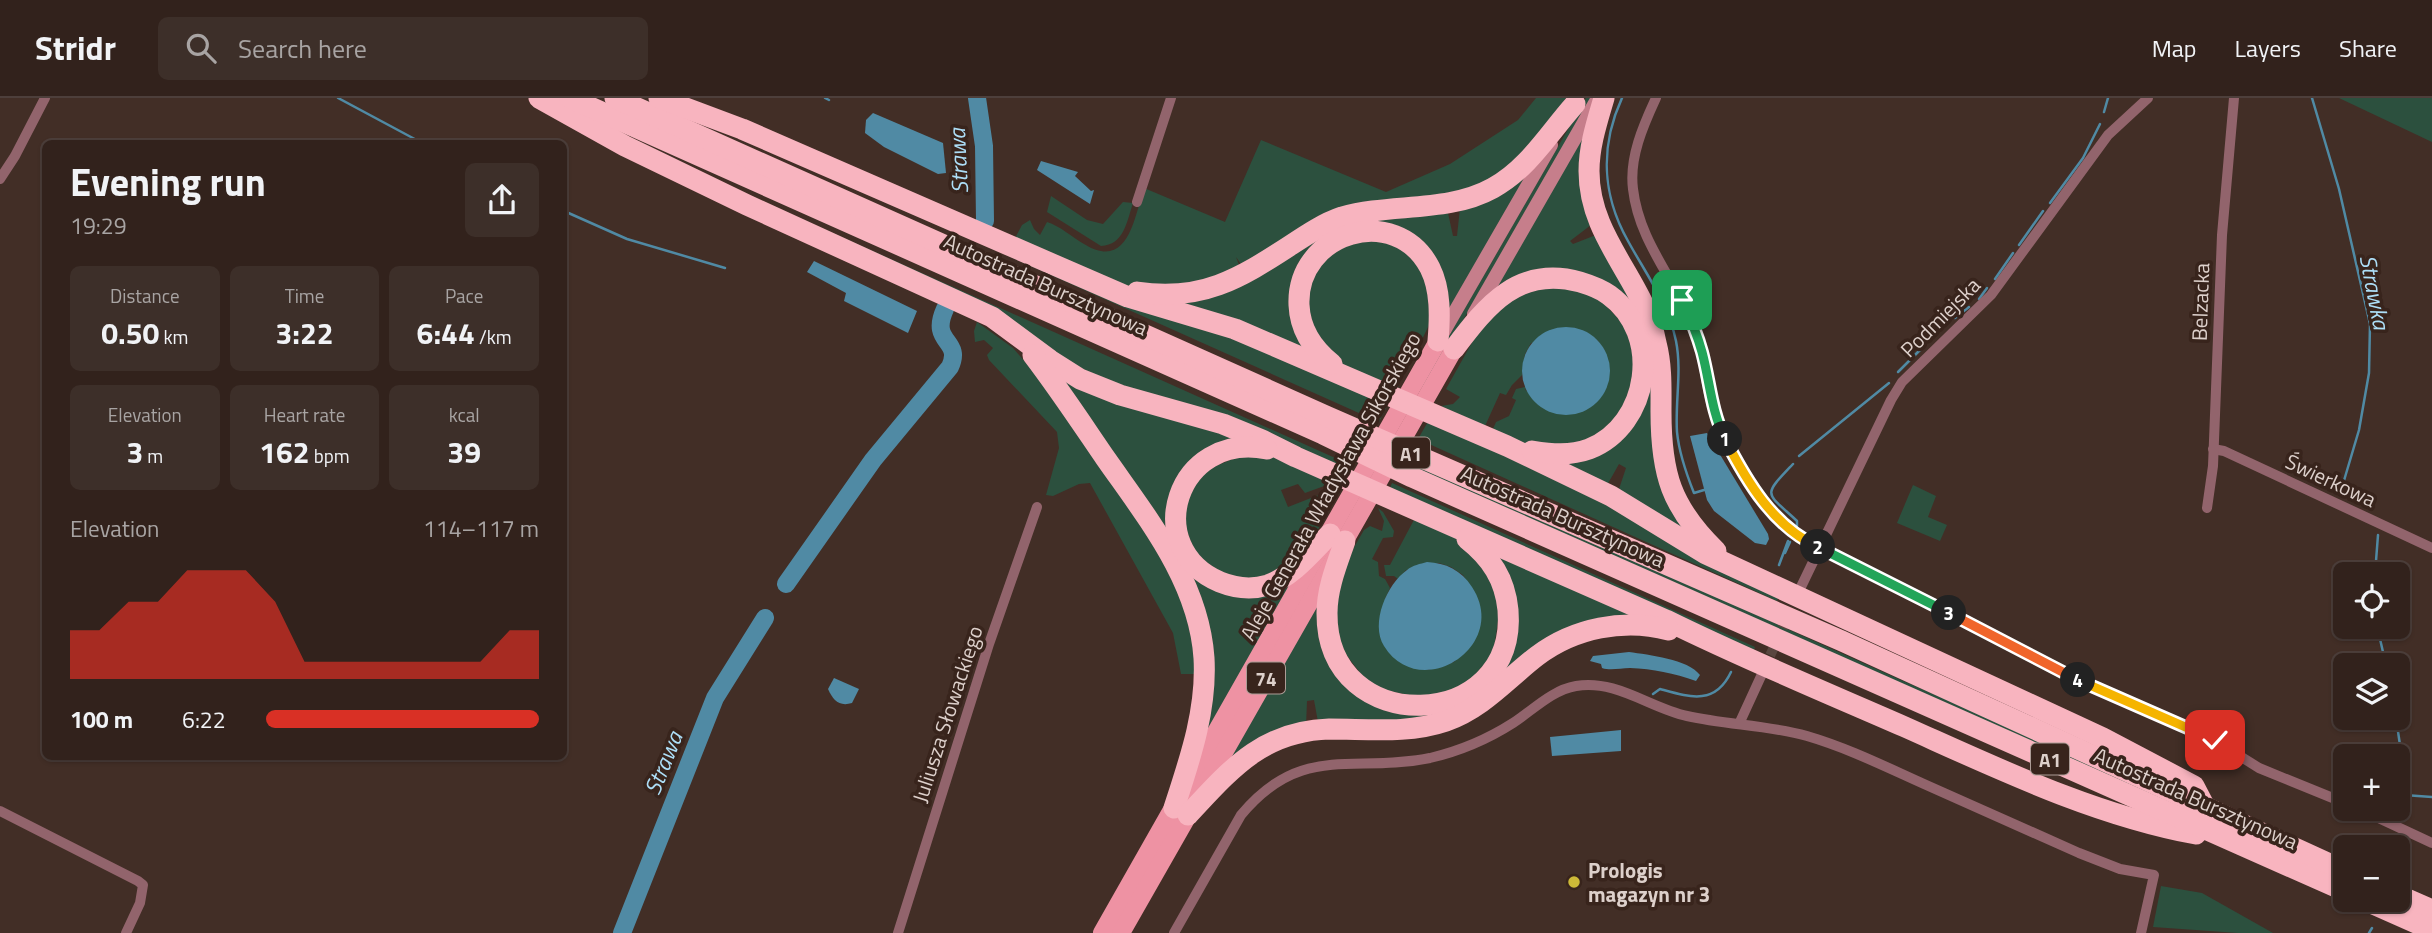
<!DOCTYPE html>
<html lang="en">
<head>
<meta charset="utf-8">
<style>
	:root { --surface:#32221c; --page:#3d2f29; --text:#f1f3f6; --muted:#a8a4a3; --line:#4d3f3b; --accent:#d93025 }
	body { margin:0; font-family:"Titillium Web",sans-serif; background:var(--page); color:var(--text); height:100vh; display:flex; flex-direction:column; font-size:26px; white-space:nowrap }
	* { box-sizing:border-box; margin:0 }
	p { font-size:23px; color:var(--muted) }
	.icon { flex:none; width:38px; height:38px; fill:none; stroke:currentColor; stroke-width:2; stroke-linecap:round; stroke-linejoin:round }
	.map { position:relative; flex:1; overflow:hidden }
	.details { position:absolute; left:42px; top:42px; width:525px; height:620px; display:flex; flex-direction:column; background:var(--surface); border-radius:10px; box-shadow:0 2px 5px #0004,0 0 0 2px var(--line) }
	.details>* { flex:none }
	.buttons { position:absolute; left:2333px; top:464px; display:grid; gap:14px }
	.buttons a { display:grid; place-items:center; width:77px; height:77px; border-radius:10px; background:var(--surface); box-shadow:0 2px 5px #0004,0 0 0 2px var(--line); font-size:35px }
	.pin { position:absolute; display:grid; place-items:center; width:60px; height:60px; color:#fff; margin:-30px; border-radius:14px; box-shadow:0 4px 10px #0006 }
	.km { position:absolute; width:35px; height:35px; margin:-18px; border-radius:50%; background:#222; color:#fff; font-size:19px; line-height:35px; text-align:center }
	.round { display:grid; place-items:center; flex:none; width:74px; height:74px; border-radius:10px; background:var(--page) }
	.overview { display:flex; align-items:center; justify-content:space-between; height:119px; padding:0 28px }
	h1 { font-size:38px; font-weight:700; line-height:52px }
	.stats { display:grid; grid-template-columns:repeat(3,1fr); gap:10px; height:119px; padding:7px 28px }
	.stats div { display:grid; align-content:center; border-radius:10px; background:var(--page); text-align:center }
	.stats b { font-size:30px; font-weight:700 }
	.stats small { font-size:19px; font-weight:400 }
	.stats p { font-size:19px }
	.chart { height:196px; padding:14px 28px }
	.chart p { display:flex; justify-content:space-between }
	.chart svg { width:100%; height:126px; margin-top:7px; fill:var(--accent); opacity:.7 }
	ul { padding:0 28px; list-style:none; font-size:23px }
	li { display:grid; grid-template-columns:112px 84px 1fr; align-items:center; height:52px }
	li i { height:18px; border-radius:9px; background:var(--accent) }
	header { display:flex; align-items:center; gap:42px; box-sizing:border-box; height:98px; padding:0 35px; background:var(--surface); border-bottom:2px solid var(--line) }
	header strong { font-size:33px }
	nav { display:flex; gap:38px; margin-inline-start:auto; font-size:24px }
	.search { width:490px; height:63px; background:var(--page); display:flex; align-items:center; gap:18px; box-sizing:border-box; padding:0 24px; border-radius:10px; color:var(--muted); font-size:26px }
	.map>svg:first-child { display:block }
	.green { fill:#2c503e }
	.water { fill:#508aa4 }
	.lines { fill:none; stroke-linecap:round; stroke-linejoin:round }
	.stream { stroke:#508aa4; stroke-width:2.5 }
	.river { stroke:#508aa4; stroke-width:18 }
	.minor-tunnel { stroke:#59463f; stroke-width:10; stroke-dasharray:10 5; stroke-linecap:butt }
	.minor { stroke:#92646c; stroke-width:10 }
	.secondary { stroke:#c67e8b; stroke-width:14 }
	.primary { stroke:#ee92a3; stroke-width:18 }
	.motorway { stroke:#f8b4bf; stroke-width:21 }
	.split-1-casing { stroke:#fff; stroke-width:14 }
	.split-2-casing { stroke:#fff; stroke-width:14 }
	.split-3-casing { stroke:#fff; stroke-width:14 }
	.split-4-casing { stroke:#fff; stroke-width:14 }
	.split-5-casing { stroke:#fff; stroke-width:14 }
	.split-1 { stroke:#22a559; stroke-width:9 }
	.split-2 { stroke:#f5b400; stroke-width:9 }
	.split-3 { stroke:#22a559; stroke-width:9 }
	.split-4 { stroke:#f0652b; stroke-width:9 }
	.split-5 { stroke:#f5b400; stroke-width:9 }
	.poi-dot { fill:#cdb938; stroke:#38241c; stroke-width:2.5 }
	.labels { text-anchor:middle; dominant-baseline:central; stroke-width:7; stroke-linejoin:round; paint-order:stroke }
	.shield { fill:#38241c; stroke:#ac9c96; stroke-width:2 }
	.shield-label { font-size:19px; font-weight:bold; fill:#ddd0cb }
	.street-label { font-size:21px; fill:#ddd0cb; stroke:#38241c }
	.poi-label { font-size:21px; font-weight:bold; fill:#ddd0cb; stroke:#38241c; text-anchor:start }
	.water-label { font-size:23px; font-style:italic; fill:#addef7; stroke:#38241c }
</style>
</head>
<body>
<header>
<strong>Stridr</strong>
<div class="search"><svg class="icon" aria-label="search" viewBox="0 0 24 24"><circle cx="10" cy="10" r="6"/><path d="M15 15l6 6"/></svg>Search here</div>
<nav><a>Map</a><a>Layers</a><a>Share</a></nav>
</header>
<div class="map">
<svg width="2432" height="835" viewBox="0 0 2432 835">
	<rect width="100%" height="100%" fill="#422e26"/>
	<!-- green -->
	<g class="green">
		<path d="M 1536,0 L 1566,0 L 1541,38 L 1487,87 L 1382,108 L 1245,172 L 1236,159 L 1241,172 L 1221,183 L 1137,190 L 1117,185 L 1014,142 L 1022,127 L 1030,122 L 1034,131 L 1040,137 L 1047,124 C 1060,128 1072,139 1084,146 C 1128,173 1134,121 1144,90 L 1225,124 L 1261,42 L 1386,94 L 1450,66 L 1518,22 Z"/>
		<polygon points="1586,0 1591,0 1424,290 1420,288"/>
		<polygon points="2339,0 2432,0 2432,44"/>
		<path d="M 1593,19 C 1580,62 1581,84 1591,127 L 1570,143 L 1573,146 L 1596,137 C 1615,170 1639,201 1650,237 C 1663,283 1650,331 1661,377 C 1668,402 1685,427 1702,446 L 1621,397 L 1618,394 L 1626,370 L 1619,366 L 1606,389 L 1551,364 C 1681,362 1678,188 1568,175 C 1550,173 1532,174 1516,182 C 1506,186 1498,195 1490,201 Z"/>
		<polygon points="1534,66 1444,221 1407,137 1316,147 1305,252 1158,204 1300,148 1353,124 1448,115 1453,138 1457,138 1460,110"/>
		<polygon points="823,75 1390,303 1379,324"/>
		<path d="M 1051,98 L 1087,122 L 1103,126 L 1123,104 L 1133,105 C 1127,123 1124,147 1101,148 L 1047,114 Z"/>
		<polygon points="826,132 1353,368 1349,375 1113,289"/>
		<polygon points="1377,141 1406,152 1427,177 1430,225 1407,272 1396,267 1394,277 1399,288 1396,292 1340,266 1317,245 1304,200 1312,175 1340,146"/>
		<polygon points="1551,186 1595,196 1629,232 1636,281 1614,326 1579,347 1522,346 1493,331 1496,324 1509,318 1516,302 1512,300 1516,291 1525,289 1526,293 1605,253 1598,243 1588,235 1531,245 1525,256 1522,277 1512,287 1506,297 1500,295 1485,328 1441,308 1453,306 1460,299 1446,291 1479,232 1502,205"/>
		<polygon points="977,224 1013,250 1034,274 1154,446 1170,474 1191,529 1198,576 1181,576 1173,535 1090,385 1079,386 1053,398 1046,397 1059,350 1057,334 989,262 987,257 993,250 984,242 975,244 974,233"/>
		<polygon points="1066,277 1239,339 1171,409 1212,487 1302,471 1197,654 1204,535 1061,288"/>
		<polygon points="1430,320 1563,382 1779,498 1777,503 1418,341"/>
		<path d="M 1255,352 L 1305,368 L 1337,387 L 1327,387 L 1305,395 L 1298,386 L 1281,392 L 1288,409 L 1334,391 L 1339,392 L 1327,394 L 1319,402 L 1329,408 C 1320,435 1299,461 1273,476 C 1263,482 1246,481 1234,483 L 1196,457 L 1185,428 L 1185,404 L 1201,374 Z"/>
		<polygon points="1407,360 1901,582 2145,688 2345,787 1403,366"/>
		<polygon points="1392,385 1755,549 1752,557 1389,392"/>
		<polygon points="1913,387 1936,398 1928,419 1947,427 1940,443 1897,425"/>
		<polygon points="1378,410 1383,414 1394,433 1393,439 1383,440 1372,461 1378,464 1379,478 1385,481 1390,490 1385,501 1428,572 1454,564 1481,525 1478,501 1463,477 1451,469 1439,465 1406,472 1398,481 1394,478 1386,478 1384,467 1390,467 1416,418 1441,429 1484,462 1501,503 1493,556 1467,586 1427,601 1371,589 1338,546 1336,492 1353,451 1364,432 1370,428 1382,433 1384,423"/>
		<polygon points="1493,455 1650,522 1611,522 1437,621 1318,624 1314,602 1307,603 1306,628 1226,664 1323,495 1326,551 1411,614 1503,562"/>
		<polygon points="2161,788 2202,795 2273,835 2238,835 2153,829"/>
	</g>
	<!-- water -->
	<g class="water">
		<polygon points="873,15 943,45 946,75 938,76 884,49 865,35 866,22"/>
		<polygon points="1041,63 1078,74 1075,78 1091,93 1094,92 1090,106 1037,72"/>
		<polygon points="814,163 917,213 908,235 844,203 846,195 807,174"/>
		<circle cx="1566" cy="273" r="44"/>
		<polygon points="1707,335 1768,436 1769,441 1766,447 1755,445 1714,413 1707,402 1690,338"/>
		<path d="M 1427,464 C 1446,465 1461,472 1472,489 C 1511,548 1420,606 1384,548 C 1370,525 1387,486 1407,472 C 1413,467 1420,466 1427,464 Z"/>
		<path d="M 1629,554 C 1649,557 1688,561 1700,577 L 1696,583 C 1674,575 1653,571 1630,570 C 1620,570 1611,573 1602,570 L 1601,566 L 1590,563 L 1593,558 Z"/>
		<path d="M 834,580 L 859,591 L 852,605 C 839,609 833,602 828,591 Z"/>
		<polygon points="1621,632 1621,653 1552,658 1550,639"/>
	</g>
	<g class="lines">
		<!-- stream -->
		<g class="stream">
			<polyline points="338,0 424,46"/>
			<polyline points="825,0 829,2"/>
			<path d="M 1622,0 C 1600,48 1602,97 1628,143 C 1646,176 1668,205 1676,243 C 1682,273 1675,304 1677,334 C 1679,355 1686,375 1694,395 L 1704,392"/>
			<polyline points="2312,0 2339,91 2370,226 2369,275 2359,332 2340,396"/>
			<polyline points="2104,14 2108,0"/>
			<polyline points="2050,105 2083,60 2100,26"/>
			<polyline points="564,113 627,141 725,170"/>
			<polyline points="2019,147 2043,113"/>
			<polyline points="1995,181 2013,155"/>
			<polyline points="1979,201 1987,190"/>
			<polyline points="1955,220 1969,209"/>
			<polyline points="1898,274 1922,250"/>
			<polyline points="1799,358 1889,285"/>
			<path d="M 1793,366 C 1762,399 1765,393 1797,423 L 1797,428"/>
			<polyline points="1785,455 1790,444"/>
			<polyline points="1779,467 1788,443"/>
			<polyline points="2375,476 2378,437"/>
			<polyline points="2377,528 2386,567"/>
			<path d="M 1653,596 L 1660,591 C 1689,599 1715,608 1731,574"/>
			<polyline points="2396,620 2404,674 2401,722"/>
			<polyline points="2404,697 2432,699"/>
			<polyline points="2398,769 2403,755 2402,739"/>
			<polyline points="2369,835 2372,830"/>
		</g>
		<!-- river -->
		<g class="river">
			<polyline points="977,0 984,48 985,123"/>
			<path d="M 786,486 L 873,362 L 950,269 C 963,241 929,246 945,211"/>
			<polyline points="622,835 715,600 765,520"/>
		</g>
		<!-- minor-tunnel -->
		<polyline class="minor-tunnel" points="1764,571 1789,516"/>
		<!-- minor -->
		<g class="minor">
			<path d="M 1656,0 C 1643,28 1629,60 1633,91 C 1639,143 1673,179 1693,226 C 1704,252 1704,281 1712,308 C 1725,358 1765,416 1808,444 L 2089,588 L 2208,638 L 2259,670 L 2345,705"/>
			<polyline points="0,81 15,58 45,0"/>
			<polyline points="1137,104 1171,0"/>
			<polyline points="2213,351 2224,353 2432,450"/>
			<polyline points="2207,410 2213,368 2222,137 2234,0"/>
			<polyline points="1800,491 1891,302 1902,284 1991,197 2108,37 2148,0"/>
			<polyline points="1739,626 1762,576"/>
			<polyline points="2357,710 2432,745"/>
			<polyline points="0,713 138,783 143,787 140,805 126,835"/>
			<polyline points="898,835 989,546 1037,409"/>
			<path d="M 1174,835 L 1241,717 C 1302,644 1352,676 1430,660 C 1460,653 1488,641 1513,625 C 1533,612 1552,592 1576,588 C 1616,581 1650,610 1687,618 C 1727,627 1768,627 1807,638 C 1848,650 1886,669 1924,686 C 1976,709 2028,732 2079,755 L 2120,771 L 2154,777 L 2141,835"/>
		</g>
		<!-- secondary -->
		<g class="secondary">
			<polyline points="1474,216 1598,0"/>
			<polyline points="1441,238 1551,47"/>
		</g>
		<!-- primary -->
		<g class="primary">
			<polyline points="1102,835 1438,243"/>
			<polyline points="1121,835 1454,251"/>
		</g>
		<!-- motorway -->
		<g class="motorway">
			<path d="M 539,0 L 625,48 L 747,107 L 992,219 L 1050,262 L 1080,281 L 1120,297 L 1223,326 L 1262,342 L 1296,359 L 1666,522 C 1745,561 1825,594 1905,629 C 1999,671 2094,717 2196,736"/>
			<polyline points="570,0 1323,336 1412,379 2345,793"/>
			<polyline points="615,0 1326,318 1842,543 2345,773"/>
			<polyline points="659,0 742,31 1128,199 1235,231 1507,348 1611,398 1706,456 2103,640 2194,688 2206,711"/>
			<path d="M 1604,0 C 1597,24 1589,48 1589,73 C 1589,129 1626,166 1647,214 C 1651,224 1654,235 1656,245 C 1662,268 1661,291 1661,314 C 1661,376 1671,409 1716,453"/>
			<path d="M 1137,194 C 1201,204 1239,181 1291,147 C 1306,137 1324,125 1342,119 C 1391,105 1448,115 1493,90 C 1528,71 1549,35 1575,6"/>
			<path d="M 1454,251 C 1487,207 1519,167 1580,184 C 1590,187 1601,191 1609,197 C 1663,236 1650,327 1589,351 C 1570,358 1551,356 1532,353"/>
			<path d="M 1033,257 C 1059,291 1082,326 1106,361 C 1148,421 1199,484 1204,560 C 1207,612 1190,661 1174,710"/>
			<path d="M 1332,266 C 1313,251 1300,231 1299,207 C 1296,134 1396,104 1430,170 C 1441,192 1440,219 1438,243"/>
			<path d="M 1267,351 C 1176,333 1140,450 1220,484 C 1235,490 1252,492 1268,487 C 1293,478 1311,455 1330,436"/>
			<path d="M 1345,443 C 1337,466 1327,490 1327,515 C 1326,642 1518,635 1508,512 C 1505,481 1491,460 1467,441"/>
			<path d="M 1188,717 C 1230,672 1262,633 1329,631 C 1369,631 1408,636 1446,623 C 1483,610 1507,581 1537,558 C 1574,530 1624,520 1669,532"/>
			<polyline points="2398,797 2432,812"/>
			<polyline points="2364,802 2432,832"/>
		</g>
	</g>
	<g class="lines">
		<!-- split-1 casing -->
		<g class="split-1-casing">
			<path id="split-1" d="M 1682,202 C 1690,219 1697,236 1702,254 C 1710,284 1711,312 1725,341"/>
		</g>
		<!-- split-2 casing -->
		<g class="split-2-casing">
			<path id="split-2" d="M 1725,341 C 1747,384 1773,428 1818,449"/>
		</g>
		<!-- split-3 casing -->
		<g class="split-3-casing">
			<polyline id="split-3" points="1818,449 1949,515"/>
		</g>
		<!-- split-4 casing -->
		<g class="split-4-casing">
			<polyline id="split-4" points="1949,515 2078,582"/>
		</g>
		<!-- split-5 casing -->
		<g class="split-5-casing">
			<polyline id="split-5" points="2078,582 2215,642"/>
		</g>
		<!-- split-1 -->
		<use href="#split-1" class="split-1"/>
		<!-- split-2 -->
		<use href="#split-2" class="split-2"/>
		<!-- split-3 -->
		<use href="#split-3" class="split-3"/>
		<!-- split-4 -->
		<use href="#split-4" class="split-4"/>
		<!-- split-5 -->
		<use href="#split-5" class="split-5"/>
	</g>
	<!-- markers -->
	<circle class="poi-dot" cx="1574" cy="784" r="7"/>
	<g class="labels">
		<!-- shield labels -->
		<g class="shield">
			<rect x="1392" y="339.5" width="38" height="31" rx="5"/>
			<rect x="1247" y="564.5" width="38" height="31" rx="5"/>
			<rect x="2031" y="645.5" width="38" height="31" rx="5"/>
		</g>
		<g class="shield-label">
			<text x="1411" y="355">A1</text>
			<text x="1266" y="580">74</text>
			<text x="2050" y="661">A1</text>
		</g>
		<!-- street labels -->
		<g class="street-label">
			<text transform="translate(1046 186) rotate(24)">Autostrada Bursztynowa</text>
			<text transform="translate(2200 204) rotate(-88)">Belzacka</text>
			<text transform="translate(1940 219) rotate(-45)">Podmiejska</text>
			<text transform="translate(2331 382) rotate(25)">Świerkowa</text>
			<text transform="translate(1330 388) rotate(-61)">Aleje Generała Władysława Sikorskiego</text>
			<text transform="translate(1563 418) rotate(24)">Autostrada Bursztynowa</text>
			<text transform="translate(947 616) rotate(-72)">Juliusza Słowackiego</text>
			<text transform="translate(2196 700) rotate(24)">Autostrada Bursztynowa</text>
		</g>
		<!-- poi labels -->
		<g class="poi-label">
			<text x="1588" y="772">Prologis<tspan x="1588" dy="24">magazyn nr 3</tspan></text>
		</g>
		<!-- water labels -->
		<g class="water-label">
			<text transform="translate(958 63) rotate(-93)">Strawa</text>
			<text transform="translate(2375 194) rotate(79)">Strawka</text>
			<text transform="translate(663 665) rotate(-68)">Strawa</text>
		</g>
	</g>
</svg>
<div class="buttons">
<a><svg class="icon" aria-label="locate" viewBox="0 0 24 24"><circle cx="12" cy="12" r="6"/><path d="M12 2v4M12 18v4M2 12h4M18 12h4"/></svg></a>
<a><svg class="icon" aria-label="layers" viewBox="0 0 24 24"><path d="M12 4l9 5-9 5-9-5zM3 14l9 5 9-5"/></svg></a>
<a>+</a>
<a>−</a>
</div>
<div class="pin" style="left:1682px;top:202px;background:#1e9e55"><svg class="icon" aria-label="arrive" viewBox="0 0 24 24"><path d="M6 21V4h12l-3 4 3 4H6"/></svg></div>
<div class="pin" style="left:2215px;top:642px;background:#d93025"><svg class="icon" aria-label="check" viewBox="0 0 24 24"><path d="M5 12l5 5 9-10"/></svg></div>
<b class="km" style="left:1725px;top:341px">1</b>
<b class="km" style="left:1818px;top:449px">2</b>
<b class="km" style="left:1949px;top:515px">3</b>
<b class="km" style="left:2078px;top:582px">4</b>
<section class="details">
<div class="overview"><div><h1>Evening run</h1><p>19:29</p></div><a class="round"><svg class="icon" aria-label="share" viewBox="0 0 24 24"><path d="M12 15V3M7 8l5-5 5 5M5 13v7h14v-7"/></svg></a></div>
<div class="stats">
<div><p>Distance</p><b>0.50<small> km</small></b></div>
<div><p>Time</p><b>3:22</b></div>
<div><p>Pace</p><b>6:44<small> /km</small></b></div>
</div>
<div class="stats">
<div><p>Elevation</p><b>3<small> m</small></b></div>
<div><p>Heart rate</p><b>162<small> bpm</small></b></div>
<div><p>kcal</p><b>39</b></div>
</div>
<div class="chart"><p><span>Elevation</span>114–117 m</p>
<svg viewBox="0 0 160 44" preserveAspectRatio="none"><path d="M0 44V27L10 27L20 17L30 17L40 6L50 6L60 6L70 17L80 38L90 38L100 38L110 38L120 38L130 38L140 38L150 27L160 27V44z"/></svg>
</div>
<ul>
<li><b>100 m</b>6:22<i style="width:100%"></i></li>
</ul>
</section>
</div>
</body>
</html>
